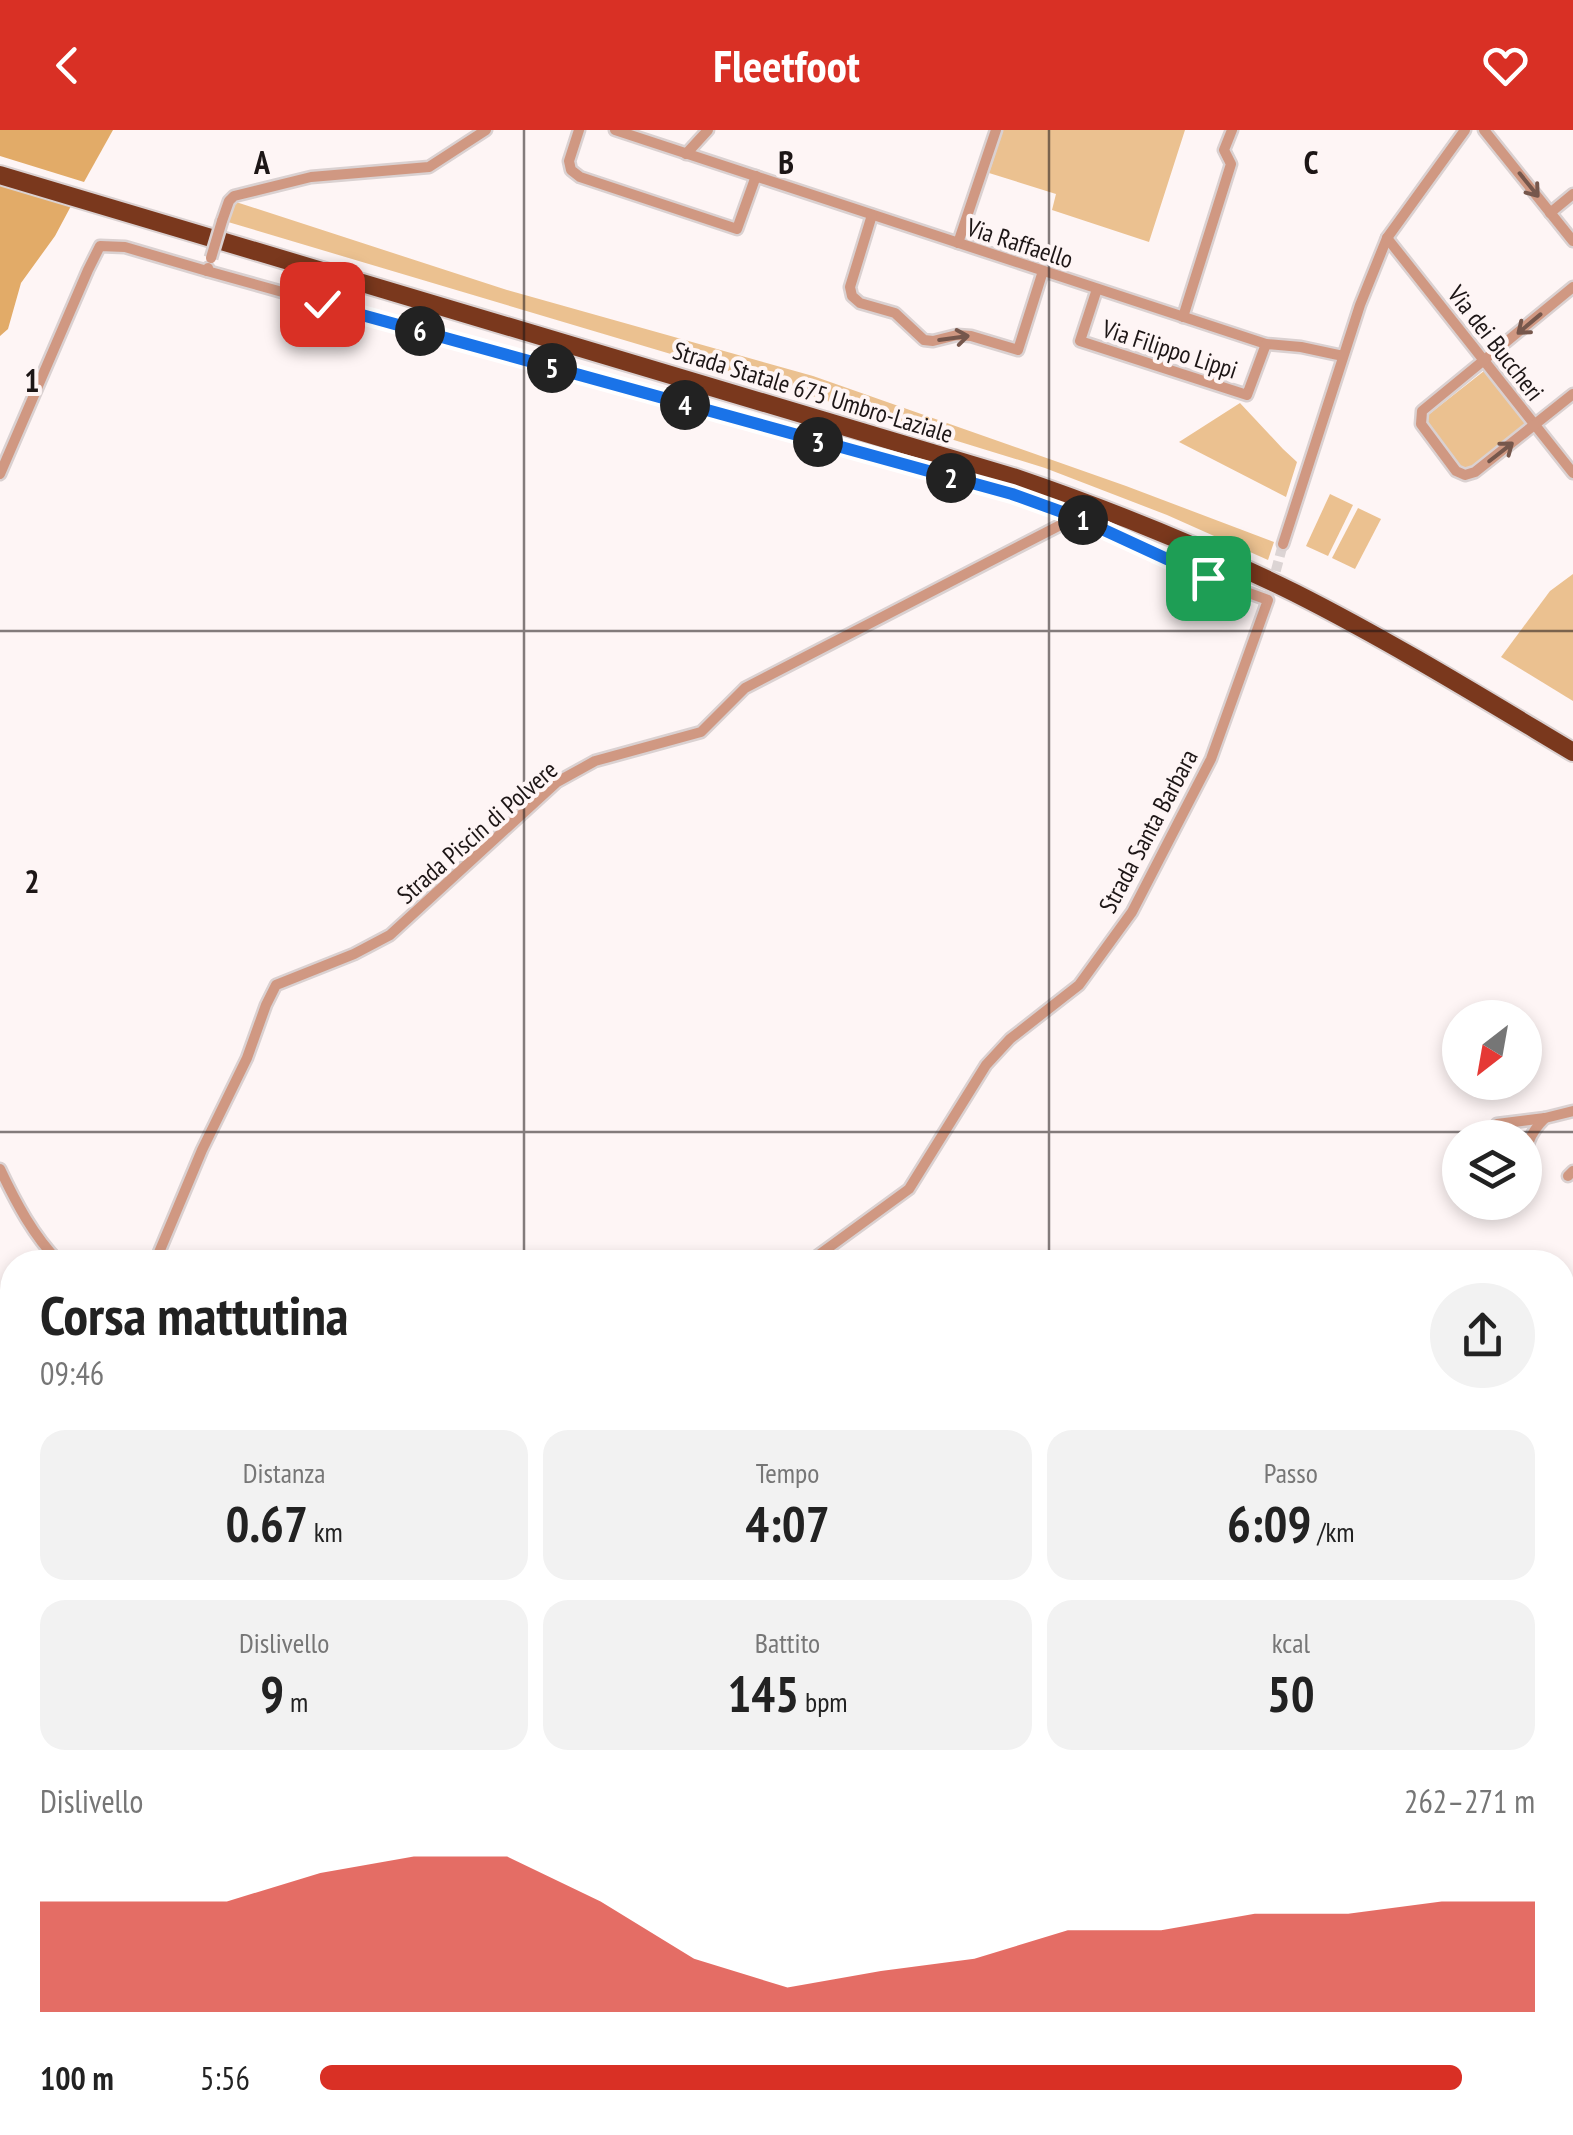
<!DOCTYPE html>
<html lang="it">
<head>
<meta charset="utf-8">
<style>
	:root { --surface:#fff; --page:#f2f2f2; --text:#222; --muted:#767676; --accent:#d93025 }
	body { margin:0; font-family:"PT Sans Narrow",sans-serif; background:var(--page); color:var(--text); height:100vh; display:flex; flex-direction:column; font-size:38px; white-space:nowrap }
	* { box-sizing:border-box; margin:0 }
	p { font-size:32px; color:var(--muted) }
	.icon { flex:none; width:55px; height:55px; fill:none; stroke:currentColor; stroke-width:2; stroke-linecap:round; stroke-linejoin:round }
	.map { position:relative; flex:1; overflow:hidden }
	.panel { position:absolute; left:0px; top:1120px; width:1575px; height:885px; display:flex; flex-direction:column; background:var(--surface); border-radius:40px 40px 0 0; box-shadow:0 5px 15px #0003 }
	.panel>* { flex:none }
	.needle { width:65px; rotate:211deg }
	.buttons { position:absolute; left:1442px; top:870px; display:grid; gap:20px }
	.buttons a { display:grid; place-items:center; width:100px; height:100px; border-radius:50%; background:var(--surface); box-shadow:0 5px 15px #0003; font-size:50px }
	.pin { position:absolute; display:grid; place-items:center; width:85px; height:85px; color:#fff; margin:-42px; border-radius:20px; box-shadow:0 5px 15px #0006 }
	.km { position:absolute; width:50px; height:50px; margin:-25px; border-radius:50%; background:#222; color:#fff; font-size:28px; line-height:50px; text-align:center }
	.round { display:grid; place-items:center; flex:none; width:105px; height:105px; border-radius:52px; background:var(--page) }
	.head { display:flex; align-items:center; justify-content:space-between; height:170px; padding:0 40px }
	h1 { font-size:55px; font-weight:700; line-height:75px }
	.stats { display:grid; grid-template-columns:repeat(3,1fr); gap:15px; height:170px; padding:10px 40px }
	.stats div { display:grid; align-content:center; border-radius:25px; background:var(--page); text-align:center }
	.stats b { font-size:50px; font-weight:700 }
	.stats small { font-size:28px; font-weight:400 }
	.stats p { font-size:28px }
	.chart { height:280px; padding:20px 40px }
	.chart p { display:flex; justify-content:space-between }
	.chart svg { width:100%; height:180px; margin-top:10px; fill:var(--accent); opacity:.7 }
	ul { padding:0 40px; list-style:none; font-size:32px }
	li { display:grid; grid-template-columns:160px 120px 1fr; align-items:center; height:75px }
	li i { height:25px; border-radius:12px; background:var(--accent) }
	header { display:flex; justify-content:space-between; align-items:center; height:130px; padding:0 40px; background:var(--accent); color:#fff; font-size:45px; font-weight:700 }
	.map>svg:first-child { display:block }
	.green { fill:#ebc190 }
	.forest { fill:#e2ab68 }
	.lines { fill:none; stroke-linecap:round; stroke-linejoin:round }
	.street-tunnel { stroke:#dcd4d4; stroke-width:10; stroke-dasharray:10 5; stroke-linecap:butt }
	.street-casing { stroke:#dad1d1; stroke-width:15 }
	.secondary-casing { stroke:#dad1d1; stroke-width:19 }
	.highway-casing { stroke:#dad1d1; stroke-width:22 }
	.street { stroke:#d09882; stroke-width:10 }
	.secondary { stroke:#b86748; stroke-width:14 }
	.highway { stroke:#7a381d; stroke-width:18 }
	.street-bridge-casing { stroke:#dad1d1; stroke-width:15; stroke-linecap:butt }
	.street-bridge { stroke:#d09882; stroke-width:10 }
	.oneway { stroke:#76574c }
	.route-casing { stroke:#fff; stroke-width:20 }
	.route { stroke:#1a73e8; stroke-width:12 }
	.grid { fill:none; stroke:#1d1616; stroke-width:2.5; stroke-opacity:0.55 }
	.labels { text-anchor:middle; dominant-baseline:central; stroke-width:8; stroke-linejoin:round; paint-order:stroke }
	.street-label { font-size:25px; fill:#1d1616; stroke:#fef5f5 }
	.grid-label { font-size:32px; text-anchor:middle; font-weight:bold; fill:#1d1616; stroke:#fef5f5; stroke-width:8; stroke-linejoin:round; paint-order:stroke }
</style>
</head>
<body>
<header><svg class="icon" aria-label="back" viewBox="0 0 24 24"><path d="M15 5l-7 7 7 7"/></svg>Fleetfoot<svg class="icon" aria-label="heart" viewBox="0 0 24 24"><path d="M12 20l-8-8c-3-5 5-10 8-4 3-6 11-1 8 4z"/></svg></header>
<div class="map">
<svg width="1573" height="2005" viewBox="0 0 1573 2005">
	<rect width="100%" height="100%" fill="#fef5f5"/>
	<!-- green -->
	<g class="green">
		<polygon points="1003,0 1185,0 1149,112 1052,80 1056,64 989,43"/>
		<polygon points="236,72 507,160 813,246 1126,356 1274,412 1268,430 1167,385 1045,338 798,262 228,92"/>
		<polygon points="1484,241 1525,293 1524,298 1473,339 1461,337 1426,290 1428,285"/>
		<polygon points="1240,273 1283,319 1297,332 1286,367 1179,312"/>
		<polygon points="1330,364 1353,375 1328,426 1306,416"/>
		<polygon points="1358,378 1381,389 1355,439 1332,428"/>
		<polygon points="1573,444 1573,571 1501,527 1550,461"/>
	</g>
	<!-- forest -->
	<g class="forest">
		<polygon points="0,0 113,0 84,52 0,26"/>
		<polygon points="0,54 71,76 55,106 21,153 8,199 0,206"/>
		<polygon points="0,1185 12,1193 12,1409 0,1435"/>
	</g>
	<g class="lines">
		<!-- street-tunnel -->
		<polyline class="street-tunnel" points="1268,470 1283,414"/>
		<!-- street casing -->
		<g class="street-casing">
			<g id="street">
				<polyline points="579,0 569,31 571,40 580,47 737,99 756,46"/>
				<polyline points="615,0 1266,214 1301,217 1343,226"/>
				<polyline points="1484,0 1573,111"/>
				<polyline points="686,24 708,0"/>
				<polyline points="1550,83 1573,64"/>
				<polyline points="872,85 850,157 852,166 860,173 895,183 924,210 933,211 957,205 971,206 1018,220 1043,141"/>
				<polyline points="222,91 229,71 234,66 311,47 429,37 486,0"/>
				<polyline points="1387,108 1573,343"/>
				<polyline points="958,113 996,0"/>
				<polyline points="207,141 1011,365 1076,387 1208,448 1268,470 1211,629 1132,782 1079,855 1010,909 986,935 909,1059 809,1132"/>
				<polyline points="1573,157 1422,281 1421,294 1456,341 1465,345 1475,342 1573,264"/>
				<polyline points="1097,159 1080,211 1247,265 1266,214"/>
				<polyline points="1183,187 1231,34 1224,20 1232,0"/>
				<polyline points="0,344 88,140 100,116 125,117 207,141 208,138"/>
				<polyline points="1283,414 1360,175 1387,108 1465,0"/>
				<polyline points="1491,1008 1497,994 1545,988 1573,981"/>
				<path d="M 0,1039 C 16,1073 33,1105 59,1132"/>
				<path d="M 1528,1039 C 1523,1018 1530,1003 1545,988"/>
				<polyline points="1568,1046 1573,1041"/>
				<polyline points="155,1132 202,1020 247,928 266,875 276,855 354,824 390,805 557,652 595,631 701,602 745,558 1076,387"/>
				<polyline points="1562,1427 1573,1437"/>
				<polyline points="0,1444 12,1418"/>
				<polyline points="1562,1566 1573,1575"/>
				<polyline points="1562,1751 1573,1760"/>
				<polyline points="1078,2005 1090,1992"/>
			</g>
		</g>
		<!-- secondary casing -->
		<g class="secondary-casing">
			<g id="secondary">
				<polyline points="1562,1181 1573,1170"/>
				<polyline points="939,2005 948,1992"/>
			</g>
		</g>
		<!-- highway casing -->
		<g class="highway-casing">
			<path id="highway" d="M 0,45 L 1013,347 C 1110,380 1204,418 1295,463 C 1390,511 1481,567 1573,622"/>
		</g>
		<!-- street -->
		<use href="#street" class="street"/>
		<!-- secondary -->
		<use href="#secondary" class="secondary"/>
		<!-- highway -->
		<use href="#highway" class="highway"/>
		<!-- street-bridge casing -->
		<g class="street-bridge-casing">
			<polyline id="street-bridge" points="211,128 222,91"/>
		</g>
		<!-- street-bridge -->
		<use href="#street-bridge" class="street-bridge"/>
	</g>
	<!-- one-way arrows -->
	<defs><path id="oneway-shaft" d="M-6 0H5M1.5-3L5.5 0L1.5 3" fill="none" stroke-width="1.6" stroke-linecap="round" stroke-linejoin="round" transform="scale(2.5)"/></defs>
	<g class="oneway">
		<use href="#oneway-shaft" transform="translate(1529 55) rotate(51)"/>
		<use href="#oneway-shaft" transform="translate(1529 194) rotate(140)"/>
		<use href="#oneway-shaft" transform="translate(954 208) rotate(-8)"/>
		<use href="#oneway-shaft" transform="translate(1501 322) rotate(-38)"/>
	</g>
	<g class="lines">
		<!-- route casing -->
		<g class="route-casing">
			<polyline id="route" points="322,174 1012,364 1076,387 1208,448"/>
		</g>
		<!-- route -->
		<use href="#route" class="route"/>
	</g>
	<!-- grid -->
	<path class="grid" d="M 524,0 L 524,1132M 1049,0 L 1049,1132M 0,501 L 1573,501M 0,1002 L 1573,1002M 0,1504 L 12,1504M 1562,1504 L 1573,1504M 524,1992 L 524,2005M 1049,1992 L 1049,2005"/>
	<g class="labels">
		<!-- street labels -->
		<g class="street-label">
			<text transform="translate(1020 113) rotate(18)">Via Raffaello</text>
			<text transform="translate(1496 213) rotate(52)">Via dei Buccheri</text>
			<text transform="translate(1170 219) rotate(18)">Via Filippo Lippi</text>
			<text transform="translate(813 262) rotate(17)">Strada Statale 675 Umbro-Laziale</text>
			<text transform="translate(1148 701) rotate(-62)">Strada Santa Barbara</text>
			<text transform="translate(477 702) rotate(-41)">Strada Piscin di Polvere</text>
		</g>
	</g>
	<g class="grid-label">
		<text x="262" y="44">A</text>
		<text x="786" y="44">B</text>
		<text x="1311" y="44">C</text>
		<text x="32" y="262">1</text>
		<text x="32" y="763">2</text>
	</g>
</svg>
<div class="buttons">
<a><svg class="needle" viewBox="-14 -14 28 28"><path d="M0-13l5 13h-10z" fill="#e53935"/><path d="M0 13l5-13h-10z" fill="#767676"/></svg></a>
<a><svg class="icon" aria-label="layers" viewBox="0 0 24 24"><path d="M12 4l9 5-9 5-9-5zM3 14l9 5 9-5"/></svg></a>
</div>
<div class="pin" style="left:1208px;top:448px;background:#1e9e55"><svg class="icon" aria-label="arrive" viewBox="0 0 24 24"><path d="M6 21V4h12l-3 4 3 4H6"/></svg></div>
<div class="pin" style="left:322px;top:174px;background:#d93025"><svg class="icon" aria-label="check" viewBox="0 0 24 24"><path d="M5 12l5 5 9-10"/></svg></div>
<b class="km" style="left:1083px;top:390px">1</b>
<b class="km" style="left:951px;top:348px">2</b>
<b class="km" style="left:818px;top:312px">3</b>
<b class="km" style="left:685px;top:275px">4</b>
<b class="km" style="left:552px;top:238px">5</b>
<b class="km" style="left:420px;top:201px">6</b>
<section class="panel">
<div class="head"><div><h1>Corsa mattutina</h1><p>09:46</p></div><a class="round"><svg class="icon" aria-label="share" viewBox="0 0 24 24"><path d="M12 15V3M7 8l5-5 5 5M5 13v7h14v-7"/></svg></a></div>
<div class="stats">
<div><p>Distanza</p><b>0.67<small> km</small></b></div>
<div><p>Tempo</p><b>4:07</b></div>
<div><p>Passo</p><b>6:09<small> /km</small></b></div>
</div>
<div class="stats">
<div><p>Dislivello</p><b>9<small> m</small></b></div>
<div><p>Battito</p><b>145<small> bpm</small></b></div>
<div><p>kcal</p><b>50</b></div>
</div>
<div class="chart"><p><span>Dislivello</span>262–271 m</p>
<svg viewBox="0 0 160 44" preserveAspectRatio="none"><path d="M0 44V17L10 17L20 17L30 10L40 6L50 6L60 17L70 31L80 38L90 34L100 31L110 24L120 24L130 20L140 20L150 17L160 17V44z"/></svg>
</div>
<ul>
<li><b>100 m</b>5:56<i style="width:94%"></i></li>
</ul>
</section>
</div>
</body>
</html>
